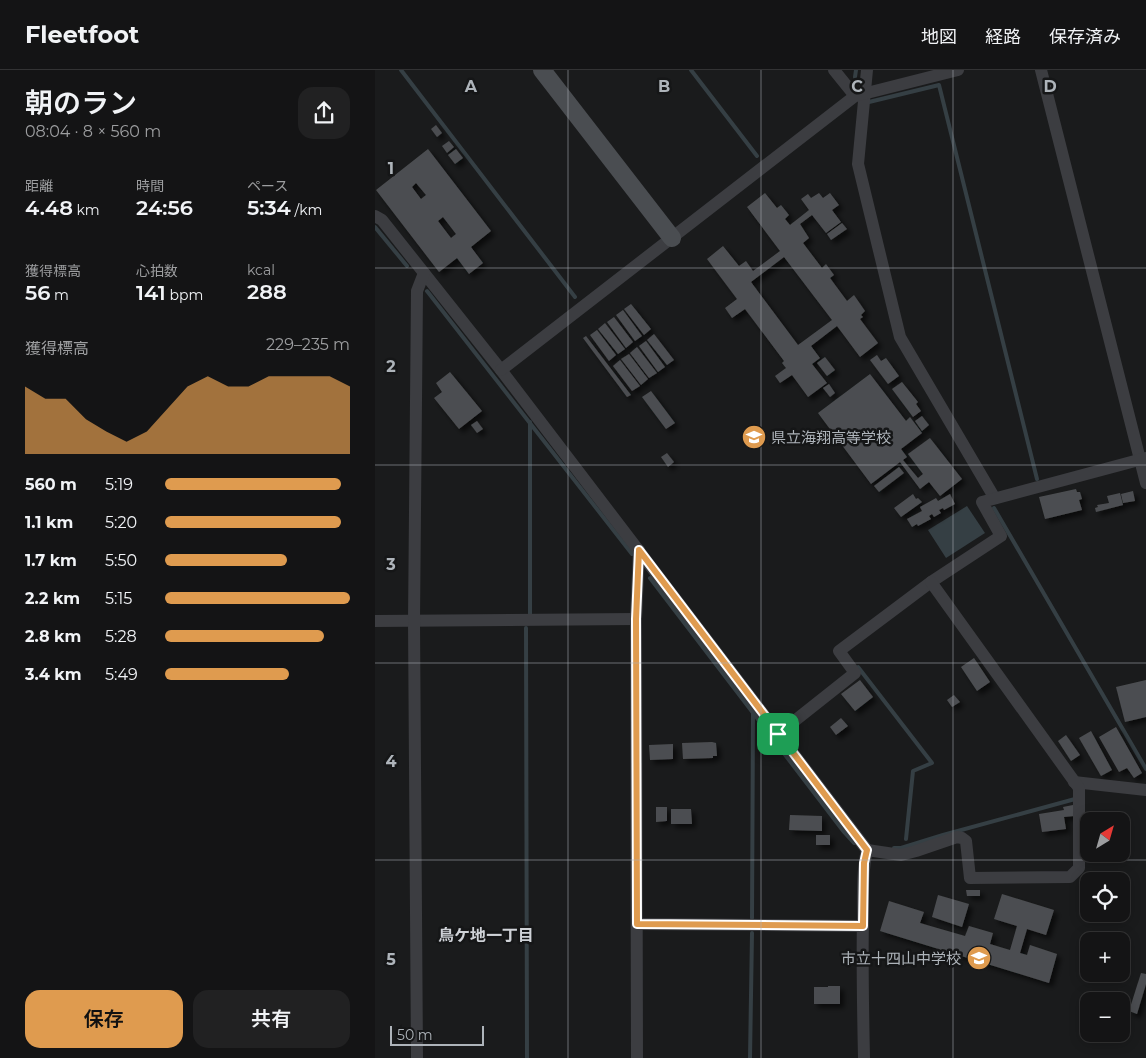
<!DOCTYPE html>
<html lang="ja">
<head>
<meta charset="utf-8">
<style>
	:root { --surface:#141415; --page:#212122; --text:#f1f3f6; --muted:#9d9ea0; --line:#333334; --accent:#df9b4f }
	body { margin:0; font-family:Montserrat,"Noto Sans JP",sans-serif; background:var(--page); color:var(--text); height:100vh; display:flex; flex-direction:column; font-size:19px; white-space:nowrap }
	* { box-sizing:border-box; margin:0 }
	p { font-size:16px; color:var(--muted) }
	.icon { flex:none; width:28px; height:28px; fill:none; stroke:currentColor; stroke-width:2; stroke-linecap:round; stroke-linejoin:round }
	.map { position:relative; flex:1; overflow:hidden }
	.details { display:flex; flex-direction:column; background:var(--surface); width:375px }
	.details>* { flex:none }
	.needle { width:32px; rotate:37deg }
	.buttons { position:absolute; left:705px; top:742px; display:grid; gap:10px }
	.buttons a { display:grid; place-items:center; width:50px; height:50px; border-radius:10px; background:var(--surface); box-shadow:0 2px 12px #0003,0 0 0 1px var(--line); font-size:25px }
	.scale { position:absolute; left:15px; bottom:12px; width:94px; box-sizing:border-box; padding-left:5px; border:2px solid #aeb4ba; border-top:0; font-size:14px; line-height:18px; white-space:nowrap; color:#aeb4ba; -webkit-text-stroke:4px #151617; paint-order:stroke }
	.pin { position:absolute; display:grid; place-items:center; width:42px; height:42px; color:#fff; margin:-21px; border-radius:10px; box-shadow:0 2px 8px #0006 }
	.round { display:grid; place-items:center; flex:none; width:52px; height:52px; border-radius:15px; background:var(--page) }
	.overview { display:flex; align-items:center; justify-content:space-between; height:85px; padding:0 25px }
	h1 { font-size:28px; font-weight:600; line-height:38px }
	.stats { display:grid; grid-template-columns:repeat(3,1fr); gap:8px; height:85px; padding:5px 25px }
	.stats div { display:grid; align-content:center }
	.stats b { font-size:21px; font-weight:600 }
	.stats small { font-size:14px; font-weight:400 }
	.stats p { font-size:14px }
	.chart { height:140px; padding:10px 25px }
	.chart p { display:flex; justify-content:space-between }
	.chart svg { width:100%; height:90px; margin-top:5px; fill:var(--accent); opacity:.7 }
	.button { display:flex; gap:10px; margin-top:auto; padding:10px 25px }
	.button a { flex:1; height:58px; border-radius:15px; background:var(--accent); color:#111; font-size:20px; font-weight:600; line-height:58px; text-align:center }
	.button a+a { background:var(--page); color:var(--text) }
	ul { padding:0 25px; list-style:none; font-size:16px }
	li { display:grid; grid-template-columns:80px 60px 1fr; align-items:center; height:38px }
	li i { height:12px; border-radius:6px; background:var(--accent) }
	header { display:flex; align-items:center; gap:30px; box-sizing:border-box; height:70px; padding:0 25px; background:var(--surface); border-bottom:1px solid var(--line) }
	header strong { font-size:24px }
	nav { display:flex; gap:28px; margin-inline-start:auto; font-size:18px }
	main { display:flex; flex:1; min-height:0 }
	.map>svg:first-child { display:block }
	.water { fill:#353f44 }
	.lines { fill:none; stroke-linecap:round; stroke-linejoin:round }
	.stream { stroke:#353f44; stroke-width:4 }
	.building { fill:#4c4e51; fill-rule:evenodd; filter:url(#shadow) }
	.street { stroke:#3c3d41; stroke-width:12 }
	.secondary { stroke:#4a4d51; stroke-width:18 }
	.route-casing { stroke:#fff; stroke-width:10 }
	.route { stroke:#df9b4f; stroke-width:6 }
	.grid { fill:none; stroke:#aeb4ba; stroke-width:1; stroke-opacity:0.55 }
	.labels { text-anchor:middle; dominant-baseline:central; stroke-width:5; stroke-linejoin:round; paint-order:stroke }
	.poi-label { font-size:15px; fill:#aeb4ba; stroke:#151617; text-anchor:start }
	.neighbourhood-label { font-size:16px; font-weight:bold; fill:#cfd2d7; stroke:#151617 }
	.grid-label { font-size:16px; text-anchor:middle; font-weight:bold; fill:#aeb4ba; stroke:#151617; stroke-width:5; stroke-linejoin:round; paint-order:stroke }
</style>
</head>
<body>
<header>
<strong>Fleetfoot</strong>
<nav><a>地図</a><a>経路</a><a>保存済み</a></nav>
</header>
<main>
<section class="details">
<div class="overview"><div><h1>朝のラン</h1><p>08:04 · 8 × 560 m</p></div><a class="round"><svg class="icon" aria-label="share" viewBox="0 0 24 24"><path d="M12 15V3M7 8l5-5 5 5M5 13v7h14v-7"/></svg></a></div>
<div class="stats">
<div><p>距離</p><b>4.48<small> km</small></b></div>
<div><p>時間</p><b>24:56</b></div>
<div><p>ペース</p><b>5:34<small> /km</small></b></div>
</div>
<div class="stats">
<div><p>獲得標高</p><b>56<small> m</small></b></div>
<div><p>心拍数</p><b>141<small> bpm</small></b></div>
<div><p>kcal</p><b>288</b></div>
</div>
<div class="chart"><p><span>獲得標高</span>229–235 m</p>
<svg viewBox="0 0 160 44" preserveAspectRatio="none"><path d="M0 44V11L10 17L20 17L30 27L40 33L50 38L60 33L70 22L80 11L90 6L100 11L110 11L120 6L130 6L140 6L150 6L160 11V44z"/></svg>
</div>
<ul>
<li><b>560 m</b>5:19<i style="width:95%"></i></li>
<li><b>1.1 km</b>5:20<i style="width:95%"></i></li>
<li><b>1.7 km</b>5:50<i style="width:66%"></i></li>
<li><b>2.2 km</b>5:15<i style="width:100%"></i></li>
<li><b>2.8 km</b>5:28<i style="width:86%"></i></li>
<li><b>3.4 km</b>5:49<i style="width:67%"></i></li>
</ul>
<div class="button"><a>保存</a><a>共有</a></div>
</section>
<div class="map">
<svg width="771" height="988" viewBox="0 0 771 988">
	<defs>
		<filter id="shadow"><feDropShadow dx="4" dy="4" stdDeviation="2.5" flood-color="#0009"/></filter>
	</defs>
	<rect width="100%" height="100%" fill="#1a1b1c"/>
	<!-- water -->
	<polygon class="water" points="592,436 610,463 571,488 553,460"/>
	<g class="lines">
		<!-- stream -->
		<g class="stream">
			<polyline points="26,0 200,227"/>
			<polyline points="316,0 382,86"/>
			<polyline points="480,7 481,0"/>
			<polyline points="494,32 564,15 662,409"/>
			<polyline points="0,157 32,196"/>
			<polyline points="52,221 257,484"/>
			<polyline points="619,438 771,699"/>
			<polyline points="275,508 469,762 479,773"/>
			<polyline points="155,547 155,352"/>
			<polyline points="151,558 152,988"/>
			<polyline points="483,597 557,693 538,701 531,769"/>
			<polyline points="519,778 526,778 568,765 700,729"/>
			<polyline points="377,848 378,644"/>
			<polyline points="375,988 377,863"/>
		</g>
	</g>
	<!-- building -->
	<g class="building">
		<polygon points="61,55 67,63 62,67 56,59"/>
		<polygon points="74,71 79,77 72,83 67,76"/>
		<path d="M 53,79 L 116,161 L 96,177 L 108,193 L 94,204 L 82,188 L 64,202 L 1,120 ZM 41,113 L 51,125 L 46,129 L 37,117 ZM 68,147 L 81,164 L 76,168 L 63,151 Z"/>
		<polygon points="81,79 88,88 80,94 73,85"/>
		<path d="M 390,123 L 402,138 L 406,135 L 414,145 L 410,149 L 415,155 L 434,140 L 426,129 L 433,124 L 436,128 L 444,123 L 448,128 L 455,123 L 464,135 L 457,140 L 466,152 L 451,163 L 437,145 L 425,154 L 434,168 L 428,173 L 447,198 L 451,194 L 459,205 L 455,208 L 472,231 L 479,225 L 490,241 L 486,245 L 488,247 L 485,249 L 503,273 L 485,287 L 462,256 L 436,276 L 445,288 L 437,294 L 452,313 L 433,327 L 417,305 L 405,313 L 400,306 L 411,298 L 407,293 L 409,291 L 370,239 L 357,248 L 350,238 L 362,229 L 332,189 L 348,176 L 364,196 L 371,191 L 378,201 L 405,181 L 372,137 ZM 409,187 L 457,250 L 423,275 L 376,212 Z"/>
		<polygon points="467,153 472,159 456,170 452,164"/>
		<polygon points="256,234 276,259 269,265 249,239"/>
		<polygon points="248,240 267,266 260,271 241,245"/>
		<polygon points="239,247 258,272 251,278 232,252"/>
		<polygon points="230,253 250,279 243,284 223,259"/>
		<polygon points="222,260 241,285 234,291 215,265"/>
		<polygon points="279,264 299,290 292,295 272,270"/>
		<polygon points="211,266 256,325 252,327 208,268"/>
		<polygon points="271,271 290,297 283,302 264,276"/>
		<polygon points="262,277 282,303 274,308 255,283"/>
		<polygon points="254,284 273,309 266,315 246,289"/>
		<polygon points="502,285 506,291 511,288 524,306 513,314 495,290"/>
		<polygon points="450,287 460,300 452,306 442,293"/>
		<polygon points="245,290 265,316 257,321 238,296"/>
		<polygon points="75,302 107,341 84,359 59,328 67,322 61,313"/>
		<polygon points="495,304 531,351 535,347 547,363 526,379 532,387 528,390 543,408 548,404 533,384 555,368 587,409 565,426 554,412 545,419 525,392 496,414 443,343"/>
		<polygon points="527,312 543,332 541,334 546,341 538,347 517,319"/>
		<polygon points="454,314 460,323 455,327 448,318"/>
		<polygon points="276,321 300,353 291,359 267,327"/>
		<polygon points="547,346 554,355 547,361 540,351"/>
		<polygon points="102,351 108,359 102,363 96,355"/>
		<polygon points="292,383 299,392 293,397 286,387"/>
		<polygon points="524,397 529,403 504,422 499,416"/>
		<polygon points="701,419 702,422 705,422 707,429 704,430 707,440 670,449 664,427"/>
		<polygon points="758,421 760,431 748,433 746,424"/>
		<polygon points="745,423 748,435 721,442 720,438 723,437 722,435 734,433 732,426"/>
		<polygon points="538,424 541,429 543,428 547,432 526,447 519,438"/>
		<polygon points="575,424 580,434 569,440 568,438 564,440 566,443 559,447 557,444 554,446 556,449 543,456 542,454 537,457 532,449 547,441 545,437 561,428 563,431"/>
		<polygon points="599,588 615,612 602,621 586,597"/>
		<polygon points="485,610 498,627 480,641 466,624"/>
		<polygon points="771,610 771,647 750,652 741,617"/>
		<polygon points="579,625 585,632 577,637 572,630"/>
		<polygon points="466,648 473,656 461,665 455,657"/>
		<polygon points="741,657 767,703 759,708 752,698 744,702 724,667"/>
		<polygon points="716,661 737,700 726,706 704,668"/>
		<polygon points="691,665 705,685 696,691 683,671"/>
		<polygon points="337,672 341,673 342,686 338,686 338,688 308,689 307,673"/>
		<polygon points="298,674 298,689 275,690 274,675"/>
		<polygon points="698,735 699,746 689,747 691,759 667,762 664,744 689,740 688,737"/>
		<polygon points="281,737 292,737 292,751 281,752"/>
		<polygon points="296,739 316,739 317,754 296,754"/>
		<polygon points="415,745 447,746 447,761 414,760"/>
		<rect x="441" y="765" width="14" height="10"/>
		<polygon points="591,820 605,820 605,826 592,826"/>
		<polygon points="627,824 679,840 671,865 652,859 645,883 652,885 655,875 682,884 674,913 505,861 514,831 549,842 545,853 590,866 594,856 618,863 615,874 635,880 642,856 619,849"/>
		<polygon points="563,825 594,834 587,857 557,847"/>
		<polygon points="766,903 771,904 771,914 762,944 754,941"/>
		<polygon points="453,916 465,916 465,934 439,934 439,917 453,917"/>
	</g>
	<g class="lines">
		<!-- street -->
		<g class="street">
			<polyline points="459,0 480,26"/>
			<polyline points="492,0 483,94 525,267 619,427"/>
			<polyline points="666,0 771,413"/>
			<path d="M 0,146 L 7,150 L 126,300 L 492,780 C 487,802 488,826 488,849 C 487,895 488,942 489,988"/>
			<polyline points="126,300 480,26 583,0"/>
			<polyline points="0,551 261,549"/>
			<polyline points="403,664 480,603 464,581 556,512 626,466 607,432 771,388"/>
			<polyline points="699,712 771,720"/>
			<polyline points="492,780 526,785 541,781 582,767 587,768 591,771 595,808 695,807 704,798 704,718 556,512"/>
			<polyline points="262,854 488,856"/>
			<polyline points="42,988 39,551 42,221 49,203"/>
			<polyline points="262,988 261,549 264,480"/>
		</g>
		<!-- secondary -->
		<polyline class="secondary" points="167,0 297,168"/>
	</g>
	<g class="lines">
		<!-- route casing -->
		<g class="route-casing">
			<polygon id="route" points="264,480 492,780 489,793 488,856 262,854 261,549"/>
		</g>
		<!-- route -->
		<use href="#route" class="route"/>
	</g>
	<!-- grid -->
	<path class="grid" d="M 193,0 L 193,988M 386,0 L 386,988M 578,0 L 578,988M 0,198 L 771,198M 0,395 L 771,395M 0,593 L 771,593M 0,790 L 771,790"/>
	<!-- icons -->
	<defs>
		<g id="school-disc" transform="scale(1.25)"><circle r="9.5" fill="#df9b4f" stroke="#151617"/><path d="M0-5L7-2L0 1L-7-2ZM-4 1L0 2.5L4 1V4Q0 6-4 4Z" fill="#fff"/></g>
	</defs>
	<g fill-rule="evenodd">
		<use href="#school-disc" x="379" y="367"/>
		<use href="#school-disc" x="604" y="888"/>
	</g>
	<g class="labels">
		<!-- poi labels -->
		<g class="poi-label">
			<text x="396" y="367">県立海翔高等学校</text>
			<text x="586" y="888" text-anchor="end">市立十四山中学校</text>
		</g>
		<!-- neighbourhood labels -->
		<g class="neighbourhood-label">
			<text x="111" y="865">鳥ケ地一丁目</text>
		</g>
	</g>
	<g class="grid-label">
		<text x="96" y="22">A</text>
		<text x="289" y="22">B</text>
		<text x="482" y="22">C</text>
		<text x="675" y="22">D</text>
		<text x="16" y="104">1</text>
		<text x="16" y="302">2</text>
		<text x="16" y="500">3</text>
		<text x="16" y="697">4</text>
		<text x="16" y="895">5</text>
	</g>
</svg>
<div class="buttons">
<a><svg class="needle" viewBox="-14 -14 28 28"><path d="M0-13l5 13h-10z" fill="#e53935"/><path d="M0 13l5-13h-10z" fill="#9d9ea0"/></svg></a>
<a><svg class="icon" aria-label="locate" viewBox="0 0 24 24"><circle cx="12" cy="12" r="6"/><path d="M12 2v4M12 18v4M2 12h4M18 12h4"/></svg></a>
<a>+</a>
<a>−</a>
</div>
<div class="scale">50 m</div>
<div class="pin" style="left:403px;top:664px;background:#1e9e55"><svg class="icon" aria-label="arrive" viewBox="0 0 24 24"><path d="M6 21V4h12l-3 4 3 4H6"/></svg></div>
</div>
</main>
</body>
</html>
